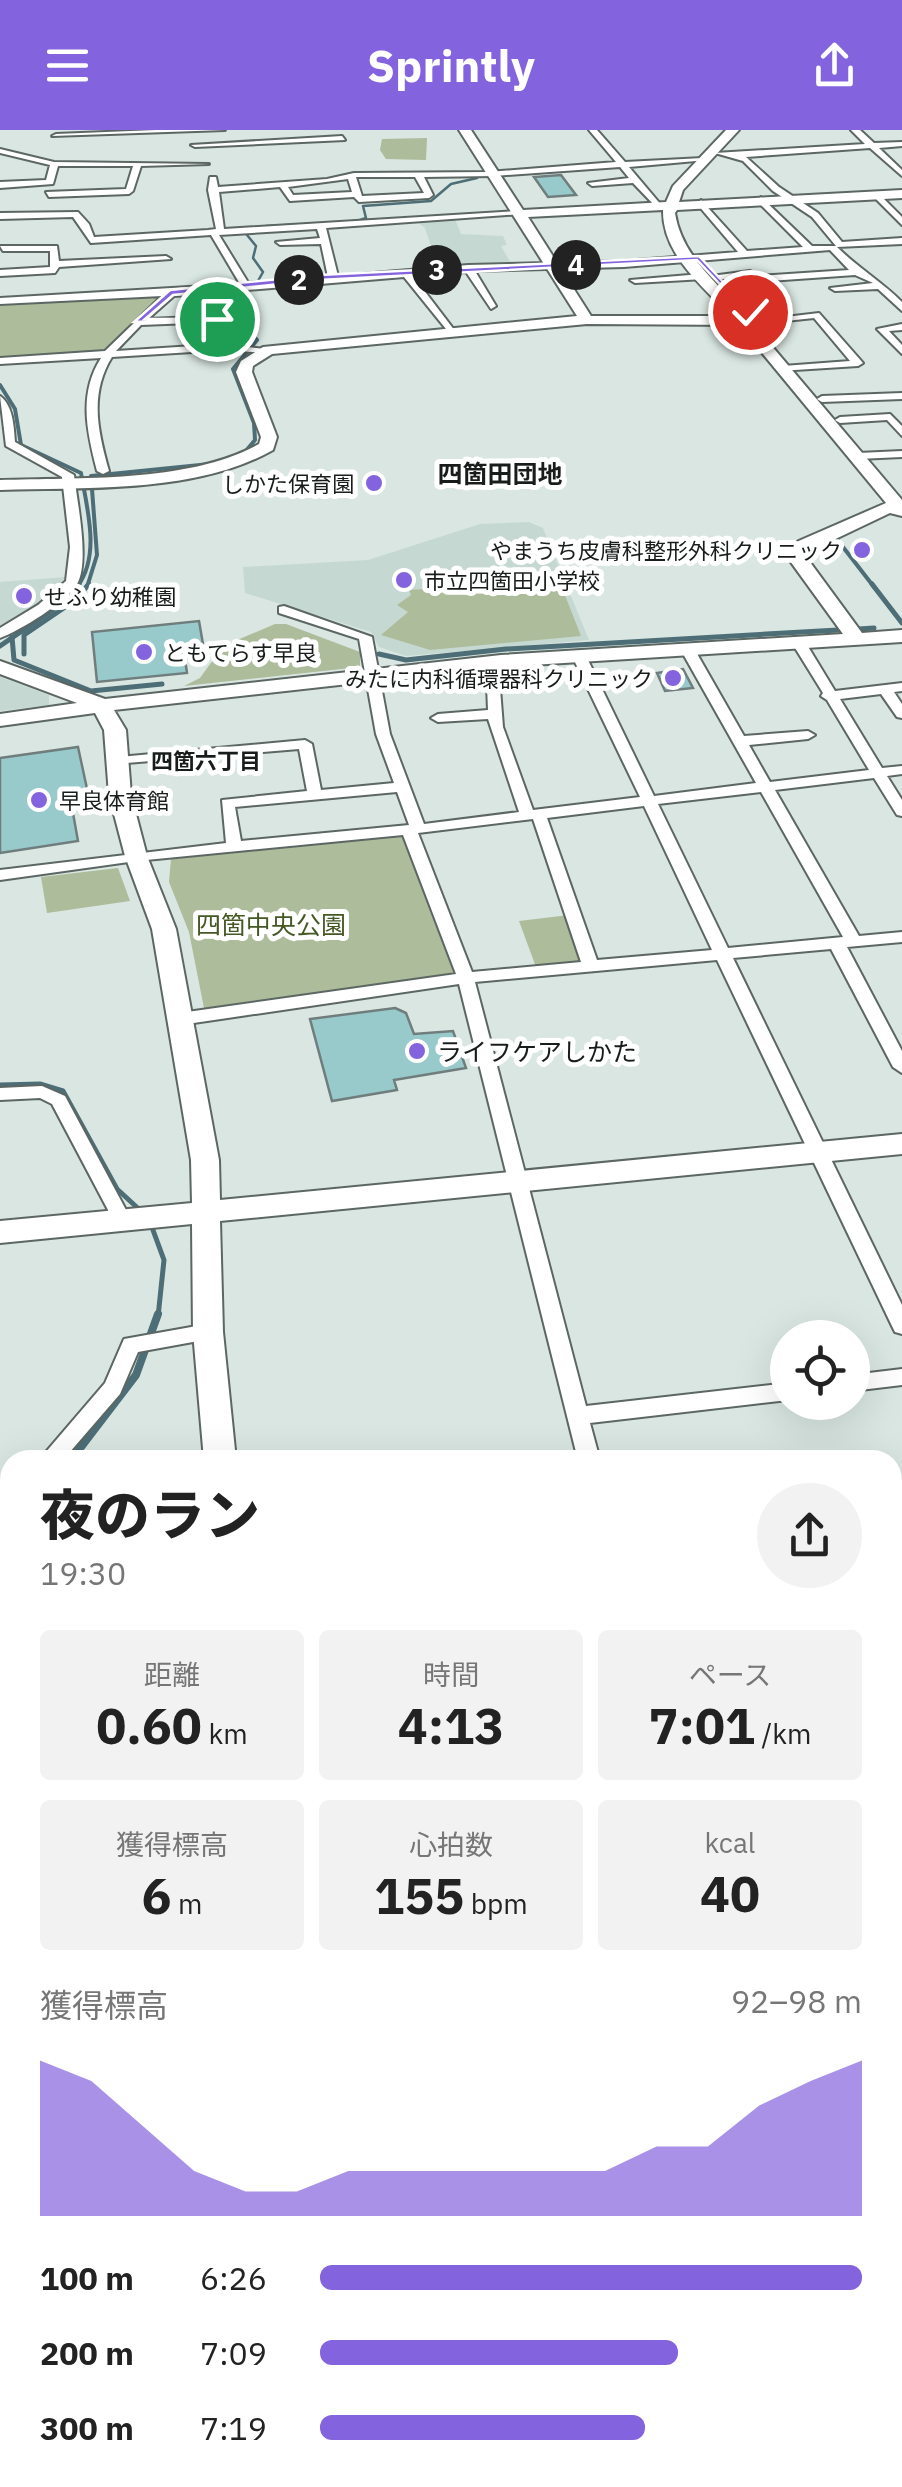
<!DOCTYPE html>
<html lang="ja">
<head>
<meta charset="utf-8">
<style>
	:root { --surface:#fff; --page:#f2f2f2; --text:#222; --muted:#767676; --accent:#8463de }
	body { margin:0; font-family:"IBM Plex Sans","Noto Sans JP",sans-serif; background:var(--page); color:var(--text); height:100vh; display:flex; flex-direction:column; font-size:38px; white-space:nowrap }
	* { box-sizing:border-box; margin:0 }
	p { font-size:32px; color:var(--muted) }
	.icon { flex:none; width:55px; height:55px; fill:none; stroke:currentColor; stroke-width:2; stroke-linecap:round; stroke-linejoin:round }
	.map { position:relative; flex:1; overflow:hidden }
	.side { position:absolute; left:0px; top:1320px; width:902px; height:1038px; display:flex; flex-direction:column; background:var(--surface); border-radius:30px 30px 0 0; box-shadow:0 10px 40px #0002 }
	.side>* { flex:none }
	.fabs { position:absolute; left:770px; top:1190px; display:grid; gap:20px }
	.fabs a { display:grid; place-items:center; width:100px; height:100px; border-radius:50%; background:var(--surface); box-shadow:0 10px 40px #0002; font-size:50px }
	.pin { position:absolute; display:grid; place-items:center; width:85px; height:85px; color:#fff; margin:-42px; border:5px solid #fff; border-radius:50%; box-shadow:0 2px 10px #0007 }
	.km { position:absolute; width:50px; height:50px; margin:-25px; border-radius:50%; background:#222; color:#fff; font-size:28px; line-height:50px; text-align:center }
	.round { display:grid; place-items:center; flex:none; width:105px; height:105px; border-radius:52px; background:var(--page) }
	.overview { display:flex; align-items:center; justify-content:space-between; height:170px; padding:0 40px }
	h1 { font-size:55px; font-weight:800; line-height:75px }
	.metrics { display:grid; grid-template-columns:repeat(3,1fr); gap:15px; height:170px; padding:10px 40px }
	.metrics div { display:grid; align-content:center; border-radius:10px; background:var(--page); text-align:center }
	.metrics b { font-size:50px; font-weight:800 }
	.metrics small { font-size:28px; font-weight:400 }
	.metrics p { font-size:28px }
	.chart { height:280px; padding:20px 40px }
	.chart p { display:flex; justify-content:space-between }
	.chart svg { width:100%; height:180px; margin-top:10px; fill:var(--accent); opacity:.7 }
	ul { padding:0 40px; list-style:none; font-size:32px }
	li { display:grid; grid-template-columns:160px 120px 1fr; align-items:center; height:75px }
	li i { height:25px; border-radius:12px; background:var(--accent) }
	header { display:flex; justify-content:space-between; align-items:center; height:130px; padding:0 40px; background:var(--accent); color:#fff; font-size:45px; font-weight:800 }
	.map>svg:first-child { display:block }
	.built { fill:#c5d9d2 }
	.green { fill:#adbc9b }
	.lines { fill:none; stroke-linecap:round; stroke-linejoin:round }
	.stream-far3 { stroke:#4d6d77; stroke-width:2.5 }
	.stream-far2 { stroke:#4d6d77; stroke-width:4 }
	.stream-far1 { stroke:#4d6d77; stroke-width:5 }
	.stream { stroke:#4d6d77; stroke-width:8 }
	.building { fill:#98cacb; stroke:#707d7d; stroke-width:2.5 }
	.street-casing { stroke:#5c6763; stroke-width:4 }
	.secondary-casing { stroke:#5c6763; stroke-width:4 }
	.street { fill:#fff; fill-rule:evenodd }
	.secondary { fill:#fff; fill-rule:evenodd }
	.route { fill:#8463de; stroke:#fff; stroke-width:2.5 }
	.poi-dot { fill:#8463de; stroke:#fff; stroke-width:4 }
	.labels { text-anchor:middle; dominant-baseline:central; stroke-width:10; stroke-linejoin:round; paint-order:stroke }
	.far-poi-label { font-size:22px; fill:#181d1b; stroke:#fff; text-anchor:start }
	.far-neighbourhood-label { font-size:22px; font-weight:bold; fill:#181d1b; stroke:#fff }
	.far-quarter-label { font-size:25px; font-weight:bold; fill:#181d1b; stroke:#fff }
	.park-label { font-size:25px; fill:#455924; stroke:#fff }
	.poi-label { font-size:25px; fill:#181d1b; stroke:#fff; text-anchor:start }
</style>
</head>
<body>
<header><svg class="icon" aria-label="menu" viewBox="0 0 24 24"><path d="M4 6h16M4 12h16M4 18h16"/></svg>Sprintly<svg class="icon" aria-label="share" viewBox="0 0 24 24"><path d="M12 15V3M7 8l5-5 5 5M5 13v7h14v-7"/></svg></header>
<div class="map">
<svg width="902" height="2357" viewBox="0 0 902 2357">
	<rect width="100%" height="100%" fill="#d9e6e1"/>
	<!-- built -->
	<g class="built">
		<polygon points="455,89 461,104 503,106 507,115 501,116 512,135 438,138 425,98 416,91"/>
		<polygon points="529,392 543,398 589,510 406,526 379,517 371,502 245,463 243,437 368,430 480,394"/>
		<polygon points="66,447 41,472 0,496 0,452"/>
		<polygon points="0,547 49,565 49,575 0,581"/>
	</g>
	<!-- green -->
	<g class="green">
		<polygon points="427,8 426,30 386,29 380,20 382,9"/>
		<polygon points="165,164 102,224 0,229 0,173"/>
		<polygon points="559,450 581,506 430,520 381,505 408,482 397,475 411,465 409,460"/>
		<polygon points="275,494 286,494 360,522 360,537 184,556 200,548 223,516"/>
		<polygon points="404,705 460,844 204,878 189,802 169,752 171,729"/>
		<polygon points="118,738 130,771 47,783 41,747"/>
		<polygon points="569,785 587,833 536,837 519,791"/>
	</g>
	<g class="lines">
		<!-- stream-far3 -->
		<g class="stream-far3">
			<polyline points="357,91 366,88 363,76 431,71 451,54 477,48"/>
			<polyline points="266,96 330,93"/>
			<polyline points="249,100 247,105 256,116 253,128 263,142 258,151 250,152"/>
			<polyline points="241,160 250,174 244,197 249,202"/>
		</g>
		<!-- stream-far2 -->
		<g class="stream-far2">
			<path d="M 0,255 L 15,279 L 21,315 L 81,343 C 87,379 101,425 77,457"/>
			<polyline points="245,322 255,310 254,293 233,239 257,210 247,200"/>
			<polyline points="842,405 836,408 874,457"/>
			<polyline points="87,457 97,425 91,346 210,334"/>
		</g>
		<!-- stream-far1 -->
		<g class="stream-far1">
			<polyline points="872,454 902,493"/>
			<polyline points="859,499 874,498"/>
			<polyline points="12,507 14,530 91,561 162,554"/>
			<polyline points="0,516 54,479 79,454"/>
			<polyline points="24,524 24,505 74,471 89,454"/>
			<polyline points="379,524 406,530 506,519 838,500"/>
			<polyline points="0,955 40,954 63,961 117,1059 142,1082"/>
			<polyline points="150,1092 164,1130 158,1187"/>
		</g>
		<!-- stream -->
		<g class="stream">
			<polyline points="71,1330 136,1245 158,1184"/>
			<polyline points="0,1403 10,1395"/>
		</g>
	</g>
	<!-- building -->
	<g class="building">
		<polygon points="561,45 576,65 548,67 534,47"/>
		<polygon points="199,491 203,514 193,516 195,528 185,529 187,543 97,552 92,502"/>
		<polygon points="683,539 693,558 665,561 657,543"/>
		<polygon points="78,617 89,668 71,672 78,711 0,723 0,628"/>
		<polygon points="395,878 406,883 414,904 453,901 466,938 394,950 397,960 332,971 310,889"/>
	</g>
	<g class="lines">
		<!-- street casing -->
		<g class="street-casing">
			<g id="street">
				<polygon points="156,0 225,0 52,6 56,4"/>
				<path d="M 589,0 L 597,0 L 625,32 L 703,28 L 707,30 L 629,37 L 662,76 L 658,79 L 633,53 L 592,56 L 588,53 L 629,48 L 620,37 L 494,46 L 424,47 L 433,65 L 429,68 L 359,72 L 354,67 L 290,71 L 280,57 L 219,62 L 224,99 L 518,81 L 522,84 L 326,98 L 338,146 L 468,135 L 624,131 L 738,122 L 698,75 L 701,70 L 747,121 L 803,117 L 758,72 L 761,67 L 812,116 L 836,116 L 812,87 L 773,61 L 743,31 L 715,23 L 865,14 L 851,0 L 860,0 L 874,13 L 902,12 L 902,16 L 879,18 L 902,40 L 902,46 L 870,18 L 746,27 L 779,57 L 818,83 L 842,112 L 902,108 L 902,114 L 837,117 C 858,138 881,151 902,172 L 902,181 L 878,159 L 835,161 L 830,158 L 873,153 L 855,145 L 756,152 C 742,145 725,153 711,146 L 750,141 L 758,146 L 849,140 L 830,120 L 624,137 L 475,141 L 496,176 L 491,179 L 466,142 L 413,146 L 455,201 L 450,204 L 404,147 L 174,166 L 148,189 L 217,186 L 222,189 L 217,192 L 141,195 L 116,221 L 224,214 L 273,220 L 268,223 L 224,220 L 112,227 C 89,264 98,302 109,341 L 103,344 L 97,341 C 87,302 78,264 101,228 L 0,234 L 0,228 L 105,221 L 162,166 L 0,174 L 0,168 L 240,154 L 211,105 L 91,113 L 73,87 L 0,89 L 0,83 L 78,82 L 89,94 L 94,107 L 208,100 L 216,99 L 208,60 L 210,47 L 216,47 L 218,57 L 327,49 L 354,43 L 488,42 L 616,32 ZM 356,47 L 415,47 L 424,63 L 362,66 ZM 348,49 L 352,62 L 293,65 L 288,57 ZM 317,99 L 320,108 L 276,112 L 280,115 L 321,114 L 328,147 L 249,154 L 219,105 Z"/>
				<polygon points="342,6 345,10 195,17 191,15"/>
				<polygon points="0,19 54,32 209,34 141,36 133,61 129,64 49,67 46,62 126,59 133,36 58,36 53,54 0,58 0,52 46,50 50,35 0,23"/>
				<polygon points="877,62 902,87 902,95 874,67"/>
				<polygon points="0,116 57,116 59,131 166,126 171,129 59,137 55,143 0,146 0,140 50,137 50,121 3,121"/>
				<polygon points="701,144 704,149 635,153 630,150"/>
				<polygon points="819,183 863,233 858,236 779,241 783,236 850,231 814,188 757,194 752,191"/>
				<polygon points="902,194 902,200 889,201 902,215 902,224 877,199"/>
				<polygon points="902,263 902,269 822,272 817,269 822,266"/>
				<path d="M 0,266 C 13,275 14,297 15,312 L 74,345 C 77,371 90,432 77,454 C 65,473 21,500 0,508 L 0,498 L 38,475 L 66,451 L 70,417 L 62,347 L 6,316 Z"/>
				<polygon points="890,284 902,296 902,306 887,290 840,293 835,290 840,287"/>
				<polygon points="902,321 902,327 858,329 852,326 858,323"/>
				<path d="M 284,476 L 372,507 L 390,604 L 424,694 L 519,682 L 488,589 L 438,592 L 431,588 L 438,584 L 488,580 L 486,530 L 498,533 L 503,597 L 533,680 L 640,667 L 573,528 L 575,525 L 587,528 L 654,666 L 756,653 L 682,522 L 684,519 L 696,522 L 744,606 L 808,601 L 815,605 L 808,609 L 749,615 L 770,652 L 869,640 L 827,570 L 821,566 L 823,563 L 792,513 L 794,510 L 804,510 L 835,561 L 902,553 L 902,561 L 894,562 L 902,574 L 902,588 L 897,587 L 881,564 L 840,569 L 882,638 L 902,636 L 902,644 L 887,646 L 902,670 L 902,686 L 897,685 L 874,648 L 775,660 L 859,806 L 902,802 L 902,812 L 847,817 L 902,921 L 902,943 L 893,937 L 831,819 L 733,828 L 902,1175 L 902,1204 L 895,1202 L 892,1196 L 717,830 L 475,852 L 586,1276 L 788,1253 L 788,1270 L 590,1293 L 600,1330 L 578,1330 L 459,854 L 180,895 L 171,889 L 180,883 L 456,844 L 403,705 L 136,731 L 0,750 L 0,740 L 226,713 L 222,670 L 307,661 L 299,619 L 114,634 L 112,631 L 119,627 L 305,610 L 312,614 L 321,660 L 394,653 L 376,604 L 359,509 L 279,483 L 279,477 ZM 397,662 L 409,695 L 241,711 L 235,677 ZM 761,662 L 843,807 L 728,818 L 658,674 ZM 644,676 L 712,820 L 597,830 L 547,688 ZM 533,689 L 581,832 L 472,842 L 418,703 Z"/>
				<polygon points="42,956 65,966 126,1080 125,1094 111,1094 108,1080 52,974 40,968 0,970 0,958"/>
				<polygon points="208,1194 215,1196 218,1202 215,1208 138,1222 120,1264 63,1330 39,1330 105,1253 124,1209"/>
				<polygon points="902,1239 902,1255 852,1261 852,1245"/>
				<polygon points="10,1364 10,1387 0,1391 0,1368"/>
				<polygon points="902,1590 902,1614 892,1615 892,1591"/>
				<polygon points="10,1731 10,1757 0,1760 0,1734"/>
			</g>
		</g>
		<!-- secondary casing -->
		<g class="secondary-casing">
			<g id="secondary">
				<path d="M 459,0 L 471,0 L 523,80 L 666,72 L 673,56 L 726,0 L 739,0 L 683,60 L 679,72 L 902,60 L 902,68 L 677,80 L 675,83 C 682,128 719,153 747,187 L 762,188 L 762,194 L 754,195 L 902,370 L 902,386 L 890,383 L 804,424 L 862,503 L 902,500 L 902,512 L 501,537 L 114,580 L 126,600 L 131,665 L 147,726 L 176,799 L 219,1030 L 220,1070 L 902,1004 L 902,1024 L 220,1091 L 223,1202 L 236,1330 L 204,1330 L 193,1202 L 192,1094 L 0,1113 L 0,1091 L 192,1073 L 191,1030 L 152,799 L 125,726 L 109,665 L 104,600 L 95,583 L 0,596 L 0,584 L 77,573 L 0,544 L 0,531 L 105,569 L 501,525 L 843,504 L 785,424 L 794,413 L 886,373 L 739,195 L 587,194 L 272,224 L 253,236 L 252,242 L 277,307 L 273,320 C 195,364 88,357 0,360 L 0,350 C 79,347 189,353 259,314 L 261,307 L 236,242 L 241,231 L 263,217 L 577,186 ZM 663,80 C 662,124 703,157 731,186 L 591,186 L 528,87 Z"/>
				<polygon points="53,2348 101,2348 99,2357 51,2357"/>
			</g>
		</g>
		<!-- street -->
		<use href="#street" class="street"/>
		<!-- secondary -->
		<use href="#secondary" class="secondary"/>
	</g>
	<!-- route -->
	<polygon class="route" points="699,126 753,184 748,184 697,130 319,150 173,165 145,189 221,189 134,192 170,160 319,145"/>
	<!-- markers -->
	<g class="poi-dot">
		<circle cx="374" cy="353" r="10"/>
		<circle cx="862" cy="420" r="10"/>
		<circle cx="404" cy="450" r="10"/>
		<circle cx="24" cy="466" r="10"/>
		<circle cx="144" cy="522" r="10"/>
		<circle cx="673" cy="548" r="10"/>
		<circle cx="39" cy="670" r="10"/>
		<circle cx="417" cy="921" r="10"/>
	</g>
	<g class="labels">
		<!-- far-poi labels -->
		<g class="far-poi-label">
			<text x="354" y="353" text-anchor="end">しかた保育園</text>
			<text x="842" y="420" text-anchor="end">やまうち皮膚科整形外科クリニック</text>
			<text x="424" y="450">市立四箇田小学校</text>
			<text x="44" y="466">せふり幼稚園</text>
			<text x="164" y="522">ともてらす早良</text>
			<text x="653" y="548" text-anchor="end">みたに内科循環器科クリニック</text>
			<text x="59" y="670">早良体育館</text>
		</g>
		<!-- far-neighbourhood labels -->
		<g class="far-neighbourhood-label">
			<text x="206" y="630">四箇六丁目</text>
		</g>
		<!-- far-quarter labels -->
		<g class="far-quarter-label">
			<text x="500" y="343">四箇田団地</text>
		</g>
		<!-- park labels -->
		<g class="park-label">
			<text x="271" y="794">四箇中央公園</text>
		</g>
		<!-- poi labels -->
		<g class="poi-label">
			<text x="437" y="921">ライフケアしかた</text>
		</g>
	</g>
</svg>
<div class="fabs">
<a><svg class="icon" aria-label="locate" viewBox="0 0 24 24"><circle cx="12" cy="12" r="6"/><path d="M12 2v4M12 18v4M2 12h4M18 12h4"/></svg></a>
</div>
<div class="pin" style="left:217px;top:189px;background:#1e9e55"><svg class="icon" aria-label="arrive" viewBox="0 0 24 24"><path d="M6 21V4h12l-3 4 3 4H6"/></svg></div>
<div class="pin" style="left:750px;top:182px;background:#d93025"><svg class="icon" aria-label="check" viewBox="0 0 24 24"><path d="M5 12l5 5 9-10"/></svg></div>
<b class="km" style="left:299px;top:150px">2</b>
<b class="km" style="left:437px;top:140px">3</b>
<b class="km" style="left:576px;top:135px">4</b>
<section class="side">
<div class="overview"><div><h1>夜のラン</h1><p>19:30</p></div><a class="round"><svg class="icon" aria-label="share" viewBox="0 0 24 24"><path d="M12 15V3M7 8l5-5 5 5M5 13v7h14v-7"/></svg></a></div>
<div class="metrics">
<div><p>距離</p><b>0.60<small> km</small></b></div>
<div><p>時間</p><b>4:13</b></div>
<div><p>ペース</p><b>7:01<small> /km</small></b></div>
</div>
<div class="metrics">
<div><p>獲得標高</p><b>6<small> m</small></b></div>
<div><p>心拍数</p><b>155<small> bpm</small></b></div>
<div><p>kcal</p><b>40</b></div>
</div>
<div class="chart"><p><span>獲得標高</span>92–98 m</p>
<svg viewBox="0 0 160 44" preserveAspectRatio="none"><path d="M0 44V6L10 11L20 22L30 33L40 38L50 38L60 33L70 33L80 33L90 33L100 33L110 33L120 27L130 27L140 17L150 11L160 6V44z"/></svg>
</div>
<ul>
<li><b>100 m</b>6:26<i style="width:100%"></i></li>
<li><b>200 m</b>7:09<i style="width:66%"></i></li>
<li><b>300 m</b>7:19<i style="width:60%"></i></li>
</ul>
</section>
</div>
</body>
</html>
